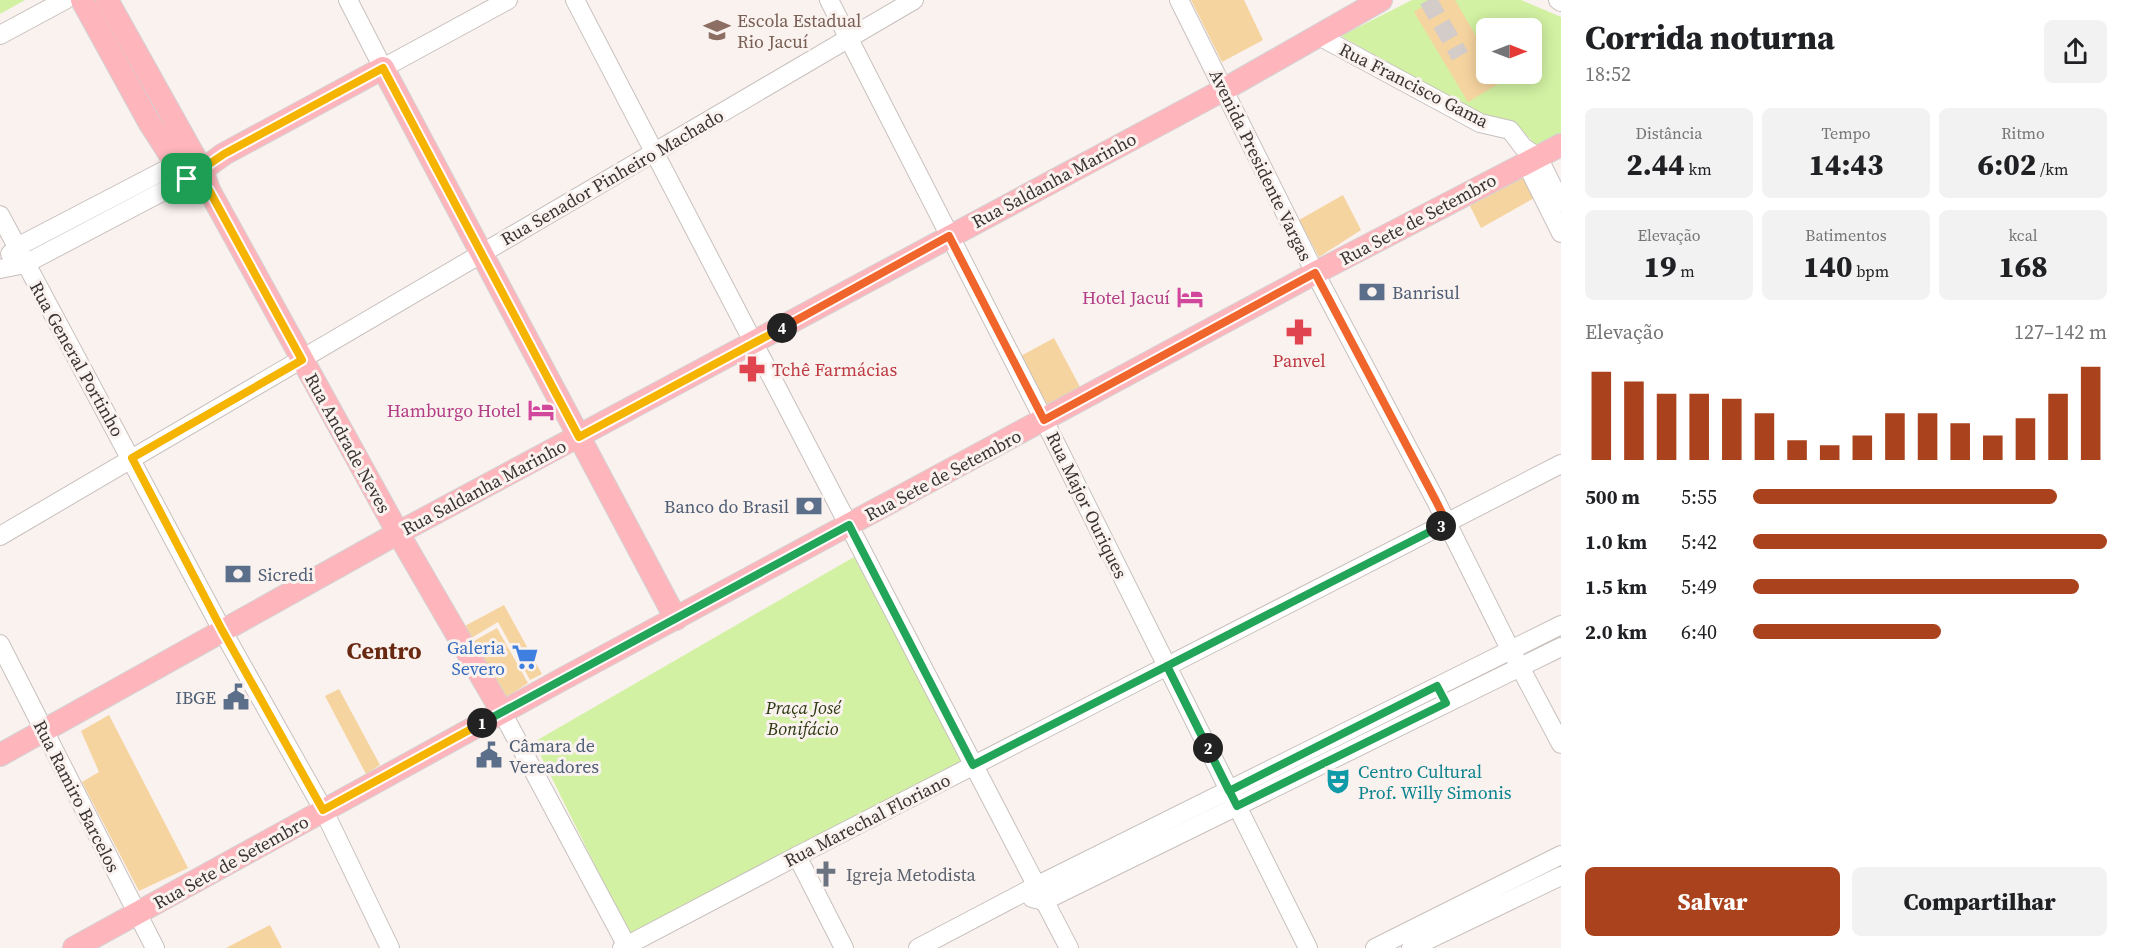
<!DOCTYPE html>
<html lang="pt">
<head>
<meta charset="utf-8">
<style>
	:root { --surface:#fff; --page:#f2f2f2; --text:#202124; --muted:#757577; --accent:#aa431d }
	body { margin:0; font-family:"Source Serif 4",serif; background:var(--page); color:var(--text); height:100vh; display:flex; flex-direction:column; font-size:22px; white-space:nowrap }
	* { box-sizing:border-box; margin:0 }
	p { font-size:20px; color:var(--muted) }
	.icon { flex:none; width:33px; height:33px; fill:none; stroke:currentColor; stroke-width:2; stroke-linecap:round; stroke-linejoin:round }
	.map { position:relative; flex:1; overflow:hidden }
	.details { display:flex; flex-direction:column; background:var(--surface); width:570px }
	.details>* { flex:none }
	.needle { width:39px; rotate:90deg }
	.controls { position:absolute; left:1476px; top:18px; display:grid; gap:12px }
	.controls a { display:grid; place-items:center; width:66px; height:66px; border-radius:9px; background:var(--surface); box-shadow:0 3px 15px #0003; font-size:30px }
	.pin { position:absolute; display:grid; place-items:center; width:51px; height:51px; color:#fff; margin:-26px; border-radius:12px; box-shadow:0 3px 9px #0006 }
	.km { position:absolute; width:30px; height:30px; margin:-15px; border-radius:50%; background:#222; color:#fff; font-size:16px; line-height:30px; text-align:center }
	.round { display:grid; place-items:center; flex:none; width:63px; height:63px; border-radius:9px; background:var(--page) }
	.overview { display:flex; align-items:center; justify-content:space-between; height:102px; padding:0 24px }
	h1 { font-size:33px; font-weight:800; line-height:45px }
	.metrics { display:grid; grid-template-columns:repeat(3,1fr); gap:9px; height:102px; padding:6px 24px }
	.metrics div { display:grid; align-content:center; border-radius:9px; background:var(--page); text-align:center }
	.metrics b { font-size:30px; font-weight:800 }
	.metrics small { font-size:16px; font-weight:400 }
	.metrics p { font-size:16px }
	.chart { height:168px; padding:12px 24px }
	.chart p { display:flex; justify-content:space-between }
	.chart svg { width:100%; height:108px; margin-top:6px; stroke:var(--accent); stroke-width:6 }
	.button { display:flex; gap:12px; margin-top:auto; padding:12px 24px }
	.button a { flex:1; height:69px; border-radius:9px; background:var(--accent); color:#fff; font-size:24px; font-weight:800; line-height:69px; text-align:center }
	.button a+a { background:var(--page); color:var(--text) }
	ul { padding:0 24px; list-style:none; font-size:20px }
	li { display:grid; grid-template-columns:96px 72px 1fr; align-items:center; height:45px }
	li i { height:15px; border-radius:8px; background:var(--accent) }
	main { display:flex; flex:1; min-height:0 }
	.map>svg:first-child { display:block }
	.green { fill:#d2f1a2; fill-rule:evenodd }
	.building { fill:#f6d4a0 }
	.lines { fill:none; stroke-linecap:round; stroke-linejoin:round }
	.minor-tunnel { stroke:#d3ccc9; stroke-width:18; stroke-dasharray:18 9; stroke-linecap:butt }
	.minor-casing { stroke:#c8c0bd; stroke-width:20 }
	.major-casing { stroke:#d3d2d2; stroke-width:24 }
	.minor { stroke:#fff; stroke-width:18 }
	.major { stroke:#feb5bc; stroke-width:22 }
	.split-1-casing { stroke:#fff; stroke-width:12 }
	.split-2-casing { stroke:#fff; stroke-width:12 }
	.split-3-casing { stroke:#fff; stroke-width:12 }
	.split-4-casing { stroke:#fff; stroke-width:12 }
	.split-5-casing { stroke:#fff; stroke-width:12 }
	.split-1 { stroke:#f5b400; stroke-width:8 }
	.split-2 { stroke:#22a559; stroke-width:8 }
	.split-3 { stroke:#22a559; stroke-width:8 }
	.split-4 { stroke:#f0652b; stroke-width:8 }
	.split-5 { stroke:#f5b400; stroke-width:8 }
	.labels { text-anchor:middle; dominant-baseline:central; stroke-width:6; stroke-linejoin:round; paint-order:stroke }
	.education-label { font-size:18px; fill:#785e54; stroke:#faf2ef; text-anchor:start }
	.street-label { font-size:18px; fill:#373433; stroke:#faf2ef }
	.service-label { font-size:18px; fill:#4e5e75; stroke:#faf2ef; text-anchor:start }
	.hotel-label { font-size:18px; fill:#b23c85; stroke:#faf2ef; text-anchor:end }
	.health-label { font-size:18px; fill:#be3a42; stroke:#faf2ef }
	.shop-label { font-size:18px; fill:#366cbe; stroke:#faf2ef; text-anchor:end }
	.park-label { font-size:18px; font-style:italic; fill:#2d3a12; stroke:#faf2ef }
	.culture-label { font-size:18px; fill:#0d838f; stroke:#faf2ef; text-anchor:start }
	.worship-label { font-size:18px; fill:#5b616d; stroke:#faf2ef; text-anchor:start }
	.district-label { font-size:24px; font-weight:bold; fill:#692810; stroke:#faf2ef }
</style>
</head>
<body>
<main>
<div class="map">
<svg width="1561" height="948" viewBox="0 0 1561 948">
	<rect width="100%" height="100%" fill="#faf2ef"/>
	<!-- green -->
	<g class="green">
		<polygon points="0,0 25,0 0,14"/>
		<path d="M 1412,0 L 1521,0 L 1561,17 L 1561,134 L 1537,146 L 1514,122 L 1483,116 L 1341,36 ZM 1486,28 L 1532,28 L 1532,74 L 1486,74 Z"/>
		<polygon points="854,557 962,762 629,934 534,742"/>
	</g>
	<!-- building -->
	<g class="building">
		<polygon points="1191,0 1244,0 1263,40 1222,62"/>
		<polygon points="1433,0 1455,0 1486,53 1486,74 1498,74 1503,81 1468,102 1414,12"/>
		<polygon points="1521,168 1536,197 1481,228 1467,200"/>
		<polygon points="1343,195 1361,230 1319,257 1299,220"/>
		<polygon points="1054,338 1080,387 1044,407 1017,358"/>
		<polygon points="504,605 542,674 530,680 498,622 468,640 461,628"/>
		<polygon points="497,628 528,683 503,700 472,642"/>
		<polygon points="339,689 380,765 366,774 325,696"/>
		<polygon points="109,715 188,868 139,891 82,782 99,772 81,731"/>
		<polygon points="270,925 282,948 226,948"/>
	</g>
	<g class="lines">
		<!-- minor-tunnel -->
		<polyline class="minor-tunnel" points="1428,0 1460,56"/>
		<!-- minor casing -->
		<g class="minor-casing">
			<g id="minor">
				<polyline points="348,0 383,68 508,0"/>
				<polyline points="575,0 1069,948"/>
				<polyline points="829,0 1044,420 1308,948"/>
				<polyline points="1179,0 1315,273 1436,501 1505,639 1561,744"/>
				<polyline points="1558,0 1561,2"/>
				<polyline points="0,35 65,0"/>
				<polyline points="1319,36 1480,123 1510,130 1523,147 1538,157 1561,203"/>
				<polyline points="1526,163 1561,233"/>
				<polyline points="0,215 222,630 323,809 390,948"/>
				<polyline points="10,254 17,247 186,159"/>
				<polyline points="0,269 25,264 198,173"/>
				<polyline points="0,536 914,0"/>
				<polyline points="0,644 155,948"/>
				<polyline points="502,712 628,948"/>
				<polyline points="797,856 844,948"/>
				<polyline points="1032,898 1044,901 1561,647"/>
				<polyline points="622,948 797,856 1561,464"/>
				<polyline points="918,948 1036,886 1561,625"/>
				<polyline points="1375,948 1561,855"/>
				<polyline points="1411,948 1561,876"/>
			</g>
		</g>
		<!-- major casing -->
		<g class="major-casing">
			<g id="major">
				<polyline points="82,0 149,122 176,164 187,179 209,190"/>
				<polyline points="107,0 202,170 209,190 398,533 502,712"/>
				<polyline points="202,170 224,154 383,68 676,619"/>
				<polyline points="0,755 398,533 1225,89 1381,0"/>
				<polyline points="74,948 559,681 1315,273 1561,145"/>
			</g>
		</g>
		<!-- minor -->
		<use href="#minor" class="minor"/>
		<!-- major -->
		<use href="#major" class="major"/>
	</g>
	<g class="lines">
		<!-- split-1 casing -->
		<g class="split-1-casing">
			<polyline id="split-1" points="187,179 209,190 302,360 132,458 222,630 323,810 482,723"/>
		</g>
		<!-- split-2 casing -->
		<g class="split-2-casing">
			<polyline id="split-2" points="482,723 849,525 973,765 1167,666 1208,748"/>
		</g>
		<!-- split-3 casing -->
		<g class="split-3-casing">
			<polyline id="split-3" points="1208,748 1237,806 1446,703 1437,686 1229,791 1167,666 1441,526"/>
		</g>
		<!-- split-4 casing -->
		<g class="split-4-casing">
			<polyline id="split-4" points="782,328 949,236 1044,420 1315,273 1436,501 1447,523 1441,526"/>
		</g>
		<!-- split-5 casing -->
		<g class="split-5-casing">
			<polyline id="split-5" points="187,179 224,154 383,68 579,437 782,328"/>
		</g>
		<!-- split-1 -->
		<use href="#split-1" class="split-1"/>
		<!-- split-2 -->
		<use href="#split-2" class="split-2"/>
		<!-- split-3 -->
		<use href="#split-3" class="split-3"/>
		<!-- split-4 -->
		<use href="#split-4" class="split-4"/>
		<!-- split-5 -->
		<use href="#split-5" class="split-5"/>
	</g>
	<!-- icons -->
	<defs>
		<g id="school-bare" transform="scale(2.07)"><path d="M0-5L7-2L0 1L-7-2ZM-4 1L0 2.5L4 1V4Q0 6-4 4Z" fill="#8d6e63" stroke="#faf2ef" stroke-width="2.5" paint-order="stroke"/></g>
		<g id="bank-bare" transform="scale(2.07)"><path d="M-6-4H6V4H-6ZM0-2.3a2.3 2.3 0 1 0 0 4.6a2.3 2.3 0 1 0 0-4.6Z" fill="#5c6f8a" stroke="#faf2ef" stroke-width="2.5" paint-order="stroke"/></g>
		<g id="hotel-bare" transform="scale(2.07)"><path d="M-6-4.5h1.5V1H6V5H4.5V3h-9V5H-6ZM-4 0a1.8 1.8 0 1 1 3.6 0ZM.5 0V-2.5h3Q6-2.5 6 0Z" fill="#d1479c" stroke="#faf2ef" stroke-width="2.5" paint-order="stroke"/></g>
		<g id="pharmacy-bare" transform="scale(2.07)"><path d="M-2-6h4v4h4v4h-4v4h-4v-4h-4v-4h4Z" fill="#e0444e" stroke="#faf2ef" stroke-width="2.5" paint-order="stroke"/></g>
		<g id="supermarket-bare" transform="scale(2.07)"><path d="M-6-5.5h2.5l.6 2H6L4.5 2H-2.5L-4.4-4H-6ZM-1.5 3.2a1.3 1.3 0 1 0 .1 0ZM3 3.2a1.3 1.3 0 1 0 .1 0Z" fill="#3f7fe0" stroke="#faf2ef" stroke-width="2.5" paint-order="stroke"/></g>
		<g id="civic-bare" transform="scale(2.07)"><path d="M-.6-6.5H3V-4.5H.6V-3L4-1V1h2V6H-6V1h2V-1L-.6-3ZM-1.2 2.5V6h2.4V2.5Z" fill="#5c6f8a" stroke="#faf2ef" stroke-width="2.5" paint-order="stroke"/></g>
		<g id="theatre-bare" transform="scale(2.07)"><path d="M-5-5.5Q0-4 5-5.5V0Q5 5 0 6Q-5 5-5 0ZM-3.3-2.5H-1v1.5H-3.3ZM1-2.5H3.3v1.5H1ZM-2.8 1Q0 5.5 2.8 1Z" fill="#0f9aa8" stroke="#faf2ef" stroke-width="2.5" paint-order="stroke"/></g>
		<g id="church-bare" transform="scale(2.07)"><path d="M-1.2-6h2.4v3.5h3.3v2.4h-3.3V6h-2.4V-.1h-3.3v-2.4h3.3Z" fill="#6b7280" stroke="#faf2ef" stroke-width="2.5" paint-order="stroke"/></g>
	</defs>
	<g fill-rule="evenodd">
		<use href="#school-bare" x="717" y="30"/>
		<use href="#bank-bare" x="1372" y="292"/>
		<use href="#hotel-bare" x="1190" y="297"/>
		<use href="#pharmacy-bare" x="1299" y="332"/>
		<use href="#pharmacy-bare" x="752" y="369"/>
		<use href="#hotel-bare" x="541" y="410"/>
		<use href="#bank-bare" x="809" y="506"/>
		<use href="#bank-bare" x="238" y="574"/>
		<use href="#supermarket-bare" x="525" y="657"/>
		<use href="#civic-bare" x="236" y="697"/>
		<use href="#civic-bare" x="489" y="755"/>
		<use href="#theatre-bare" x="1338" y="781"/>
		<use href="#church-bare" x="826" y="874"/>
	</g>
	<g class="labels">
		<!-- education labels -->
		<g class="education-label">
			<text x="737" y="20">Escola Estadual<tspan x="737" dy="21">Rio Jacuí</tspan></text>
		</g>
		<!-- street labels -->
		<g class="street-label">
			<text transform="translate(1414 85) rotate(27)">Rua Francisco Gama</text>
			<text transform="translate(1261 165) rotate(64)">Avenida Presidente Vargas</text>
			<text transform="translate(612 177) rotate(-30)">Rua Senador Pinheiro Machado</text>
			<text transform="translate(1054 180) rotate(-28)">Rua Saldanha Marinho</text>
			<text transform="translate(1418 219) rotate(-28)">Rua Sete de Setembro</text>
			<text transform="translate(77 359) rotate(61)">Rua General Portinho</text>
			<text transform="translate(348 443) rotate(61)">Rua Andrade Neves</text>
			<text transform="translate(943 475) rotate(-28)">Rua Sete de Setembro</text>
			<text transform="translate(484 487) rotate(-28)">Rua Saldanha Marinho</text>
			<text transform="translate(1087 505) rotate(64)">Rua Major Ouriques</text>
			<text transform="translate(77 796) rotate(63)">Rua Ramiro Barcelos</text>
			<text transform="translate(867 820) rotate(-27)">Rua Marechal Floriano</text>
			<text transform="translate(231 862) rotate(-29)">Rua Sete de Setembro</text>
		</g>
		<!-- service labels -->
		<g class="service-label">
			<text x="1392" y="292">Banrisul</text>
			<text x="789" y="506" text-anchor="end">Banco do Brasil</text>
			<text x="258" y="574">Sicredi</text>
			<text x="216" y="697" text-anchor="end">IBGE</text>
			<text x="509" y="745">Câmara de<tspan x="509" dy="21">Vereadores</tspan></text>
		</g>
		<!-- hotel labels -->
		<g class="hotel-label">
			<text x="1170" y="297">Hotel Jacuí</text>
			<text x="521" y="410">Hamburgo Hotel</text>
		</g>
		<!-- health labels -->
		<g class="health-label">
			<text x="1299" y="360">Panvel</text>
			<text x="772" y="369" text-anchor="start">Tchê Farmácias</text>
		</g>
		<!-- shop labels -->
		<g class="shop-label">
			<text x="505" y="647">Galeria<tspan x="505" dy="21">Severo</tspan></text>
		</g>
		<!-- park labels -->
		<g class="park-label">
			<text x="803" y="707">Praça José<tspan x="803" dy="21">Bonifácio</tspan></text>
		</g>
		<!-- culture labels -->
		<g class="culture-label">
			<text x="1358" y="771">Centro Cultural<tspan x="1358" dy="21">Prof. Willy Simonis</tspan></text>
		</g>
		<!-- worship labels -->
		<g class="worship-label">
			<text x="846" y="874">Igreja Metodista</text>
		</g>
		<!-- district labels -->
		<g class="district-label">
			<text x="384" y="650">Centro</text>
		</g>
	</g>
</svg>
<div class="controls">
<a><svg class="needle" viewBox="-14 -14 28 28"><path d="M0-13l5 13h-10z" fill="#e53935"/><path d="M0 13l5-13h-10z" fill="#757577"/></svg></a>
</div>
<div class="pin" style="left:187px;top:179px;background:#1e9e55"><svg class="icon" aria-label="arrive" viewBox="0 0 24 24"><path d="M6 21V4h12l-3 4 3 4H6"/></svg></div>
<b class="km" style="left:482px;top:723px">1</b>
<b class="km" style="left:1208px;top:748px">2</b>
<b class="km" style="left:1441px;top:526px">3</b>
<b class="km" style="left:782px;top:328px">4</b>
</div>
<section class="details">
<div class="overview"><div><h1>Corrida noturna</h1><p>18:52</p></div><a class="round"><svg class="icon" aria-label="share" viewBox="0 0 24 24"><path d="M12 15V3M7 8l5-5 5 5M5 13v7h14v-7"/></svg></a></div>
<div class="metrics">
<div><p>Distância</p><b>2.44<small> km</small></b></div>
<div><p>Tempo</p><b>14:43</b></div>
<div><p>Ritmo</p><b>6:02<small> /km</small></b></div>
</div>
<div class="metrics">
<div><p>Elevação</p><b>19<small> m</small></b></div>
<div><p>Batimentos</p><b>140<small> bpm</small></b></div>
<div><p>kcal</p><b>168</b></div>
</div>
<div class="chart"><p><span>Elevação</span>127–142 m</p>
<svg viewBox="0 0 160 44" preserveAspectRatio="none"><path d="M5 44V8M15 44V12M25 44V17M35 44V17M45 44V19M55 44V25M65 44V36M75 44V38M85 44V34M95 44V25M105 44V25M115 44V29M125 44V34M135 44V27M145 44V17M155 44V6"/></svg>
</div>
<ul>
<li><b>500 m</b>5:55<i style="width:86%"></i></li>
<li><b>1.0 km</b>5:42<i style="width:100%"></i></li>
<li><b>1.5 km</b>5:49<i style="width:92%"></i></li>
<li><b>2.0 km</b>6:40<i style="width:53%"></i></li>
</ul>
<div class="button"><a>Salvar</a><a>Compartilhar</a></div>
</section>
</main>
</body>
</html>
